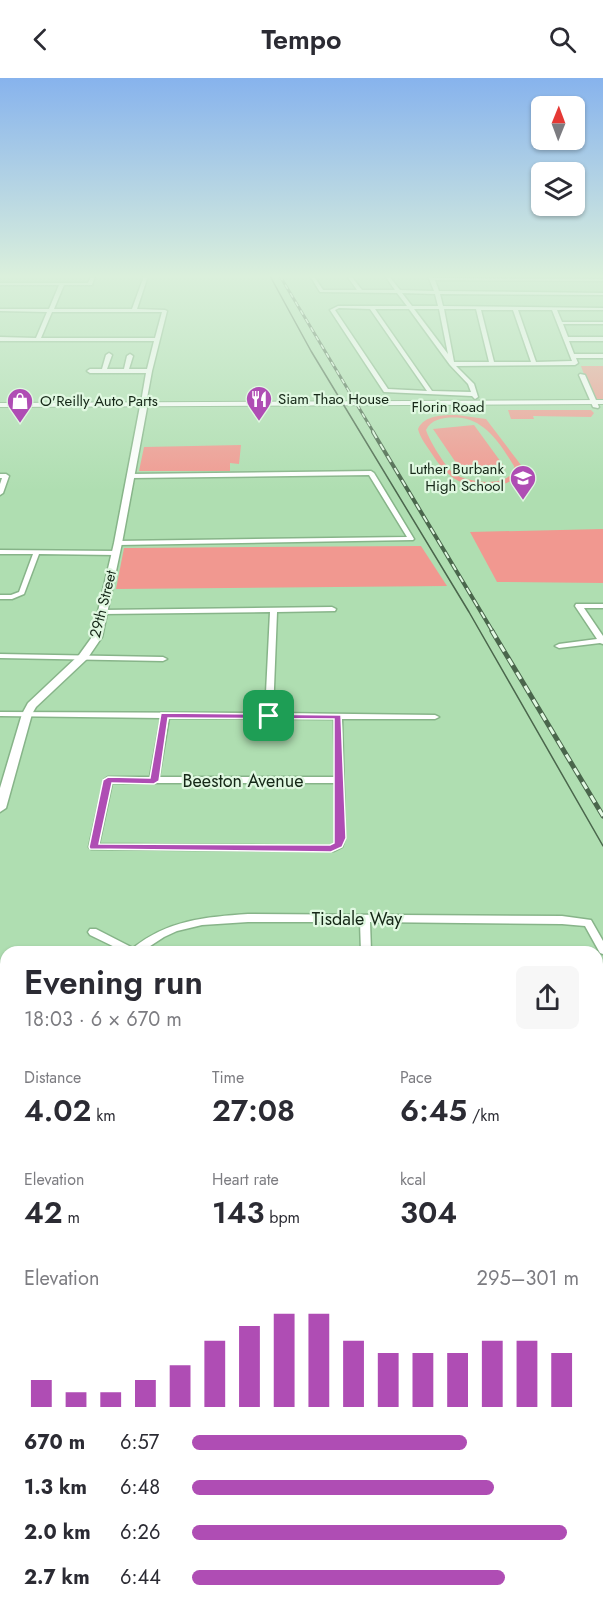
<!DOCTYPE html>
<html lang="en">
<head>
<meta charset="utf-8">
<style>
	:root { --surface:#fff; --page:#f7f7f7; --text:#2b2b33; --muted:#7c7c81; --accent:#af4db4 }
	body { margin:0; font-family:Jost,sans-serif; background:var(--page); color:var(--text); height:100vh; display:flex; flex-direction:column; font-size:22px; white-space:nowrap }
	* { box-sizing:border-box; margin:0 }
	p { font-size:20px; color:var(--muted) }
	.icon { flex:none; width:33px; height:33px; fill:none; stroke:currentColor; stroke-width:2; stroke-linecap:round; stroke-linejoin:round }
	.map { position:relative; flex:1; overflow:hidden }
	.panel { position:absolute; left:0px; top:868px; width:603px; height:668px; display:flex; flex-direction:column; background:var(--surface); border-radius:18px 18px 0 0; box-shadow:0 2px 4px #0004 }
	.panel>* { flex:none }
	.needle { width:39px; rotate:1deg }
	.buttons { position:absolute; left:531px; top:18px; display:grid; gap:12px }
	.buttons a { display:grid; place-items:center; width:54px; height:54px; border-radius:9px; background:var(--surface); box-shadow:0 2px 4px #0004; font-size:30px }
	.pin { position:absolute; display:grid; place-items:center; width:51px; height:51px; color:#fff; margin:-26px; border-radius:12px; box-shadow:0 3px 9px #0006 }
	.round { display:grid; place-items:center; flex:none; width:63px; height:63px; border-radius:9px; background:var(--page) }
	.summary { display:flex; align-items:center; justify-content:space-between; height:102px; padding:0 24px }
	h1 { font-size:33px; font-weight:600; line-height:45px }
	.stats { display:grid; grid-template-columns:repeat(3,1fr); gap:9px; height:102px; padding:6px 24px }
	.stats div { display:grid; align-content:center }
	.stats b { font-size:30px; font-weight:600 }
	.stats small { font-size:16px; font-weight:400 }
	.stats p { font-size:16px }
	.chart { height:168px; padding:12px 24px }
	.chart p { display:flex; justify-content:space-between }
	.chart svg { width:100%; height:108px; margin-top:6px; stroke:var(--accent); stroke-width:6 }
	ul { padding:0 24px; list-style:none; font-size:20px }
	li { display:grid; grid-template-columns:96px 72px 1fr; align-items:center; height:45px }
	li i { height:15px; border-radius:8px; background:var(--accent) }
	header { display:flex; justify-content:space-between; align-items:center; height:78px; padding:0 24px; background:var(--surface); font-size:27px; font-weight:600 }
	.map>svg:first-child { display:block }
	.green { fill:#f19890; fill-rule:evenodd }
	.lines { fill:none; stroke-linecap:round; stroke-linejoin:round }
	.street-casing { stroke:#87b489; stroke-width:3 }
	.secondary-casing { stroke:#87b489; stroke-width:3 }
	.primary-casing { stroke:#87b489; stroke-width:2 }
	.street { fill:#fff; fill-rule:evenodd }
	.secondary { fill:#fff; fill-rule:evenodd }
	.primary { fill:#fff; fill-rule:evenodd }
	.tram { stroke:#4a664c; stroke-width:1.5 }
	.rail-far2-casing { stroke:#4a664c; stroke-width:3 }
	.rail-far1-casing { stroke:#4a664c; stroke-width:4 }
	.rail-casing { stroke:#4a664c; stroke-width:5 }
	.rail-far2 { stroke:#e0f8e1; stroke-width:1.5; stroke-dasharray:5; stroke-linecap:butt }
	.rail-far1 { stroke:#e0f8e1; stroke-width:2; stroke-dasharray:7; stroke-linecap:butt }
	.rail { stroke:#e0f8e1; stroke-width:3; stroke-dasharray:8; stroke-linecap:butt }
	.route { fill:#af4db4; stroke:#fff; stroke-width:1.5; fill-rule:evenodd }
	.labels { text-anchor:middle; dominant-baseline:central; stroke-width:4.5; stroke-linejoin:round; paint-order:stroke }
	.far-poi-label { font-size:15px; fill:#152717; stroke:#e0f8e1; text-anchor:start }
	.far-street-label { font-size:15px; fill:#152717; stroke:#e0f8e1 }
	.street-label { font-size:18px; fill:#152717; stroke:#e0f8e1 }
</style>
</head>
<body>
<header><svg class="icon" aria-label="back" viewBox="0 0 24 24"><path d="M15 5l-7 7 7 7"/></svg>Tempo<svg class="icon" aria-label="search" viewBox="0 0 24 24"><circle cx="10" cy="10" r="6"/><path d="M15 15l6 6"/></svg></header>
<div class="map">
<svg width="603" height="1535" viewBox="0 0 603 1535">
	<rect width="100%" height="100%" fill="#afdeb1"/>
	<!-- green -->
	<g class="green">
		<polygon points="581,288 603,288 603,321 595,321 592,319"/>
		<polygon points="508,332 591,332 594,335 591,339 533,338 534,341 511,341"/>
		<path d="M 457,337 L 486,341 L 527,395 C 518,396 512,404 503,406 C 468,413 450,404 432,376 C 427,368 420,360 418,351 C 424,337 443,337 457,337 ZM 462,340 C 487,344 501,367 514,388 C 514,411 466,405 453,395 C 445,388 429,362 426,352 C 432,339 449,339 462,340 Z"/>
		<polygon points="474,347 506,391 463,395 433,351"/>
		<polygon points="241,367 239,386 230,385 230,393 139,393 144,369"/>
		<polygon points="603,451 603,505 497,504 470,454"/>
		<polygon points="421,468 447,508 116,511 124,470"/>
		<polygon points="597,1099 603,1111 603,1338 597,1338"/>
		<polygon points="0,1191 6,1191 6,1322 0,1325"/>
	</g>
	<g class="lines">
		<!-- street casing -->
		<g class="street-casing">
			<g id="street">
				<path d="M 91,198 L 95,198 L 92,207 L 64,207 L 54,231 L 132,231 L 144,198 L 148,198 L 137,231 L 165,232 L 167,233 L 152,293 L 145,331 L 140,330 L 146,295 L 90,295 L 87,293 L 90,291 L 102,291 L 106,277 L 109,275 L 112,277 L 107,291 L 124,291 L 127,278 L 130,276 L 133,278 L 129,291 L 147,291 L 154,263 L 0,263 L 0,259 L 36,260 L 47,234 L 0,233 L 0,231 L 49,231 L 59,207 L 0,207 L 0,205 L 88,205 ZM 52,234 L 162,234 L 155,260 L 41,260 Z"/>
				<path d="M 310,198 L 314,198 L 323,212 L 357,212 L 347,198 L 351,198 L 362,212 L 395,212 L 385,198 L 389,198 L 400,212 L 434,213 L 428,198 L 432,198 L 433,200 L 603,201 L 603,203 L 435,202 L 439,213 L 603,215 L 603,217 L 440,216 L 443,228 L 603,230 L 603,232 L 557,232 L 562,244 L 603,244 L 603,246 L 563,246 L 568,259 L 603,259 L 603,263 L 569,263 L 574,276 L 603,276 L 603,280 L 576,280 L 578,285 L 575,287 L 456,288 L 474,306 L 478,319 L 475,321 L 472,318 L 384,314 L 330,232 L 338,228 L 407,228 L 397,215 L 320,214 ZM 402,215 L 435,216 L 438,228 L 412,228 ZM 339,230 L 370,231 L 427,313 L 388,311 L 335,232 ZM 375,231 L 409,231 L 450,287 L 468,306 L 471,314 L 432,313 ZM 414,231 L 439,231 L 448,276 ZM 444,231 L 476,231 L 489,284 L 454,284 ZM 481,232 L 513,232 L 531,284 L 494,284 ZM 518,232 L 552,232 L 572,283 L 536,284 Z"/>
				<polygon points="580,296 585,297 599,329 598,330 593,329 579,297"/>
				<polygon points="371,393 374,395 414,461 413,462 118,467 115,465 118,463 407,459 369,397 131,400 128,398 131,396"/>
				<polygon points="0,396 6,396 9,398 3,415 0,417 0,406 2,400 0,400"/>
				<polygon points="0,472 116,473 119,475 116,477 39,476 24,516 12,521 0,521 0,517 11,517 19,514 33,476 0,476"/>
				<polygon points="576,526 603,526 603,530 584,530 603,558 603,566 600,565 559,570 555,568 559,566 597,561 575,528"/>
				<path d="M 332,529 L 336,531 L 335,533 L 277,534 L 273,635 L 435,637 L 439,639 L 435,641 L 342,641 L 345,760 L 342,769 L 334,773 L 91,771 L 89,769 L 104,702 L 108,699 L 150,699 L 161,640 L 0,638 L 0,634 L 265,635 L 270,534 L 103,536 L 99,534 L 103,532 ZM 169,640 L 334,641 L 335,699 L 159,699 ZM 112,705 L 335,705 L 337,760 L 335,765 L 330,768 L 99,766 Z"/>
				<polygon points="0,576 163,579 167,581 163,583 0,580"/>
				<path d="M 248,836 L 562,838 L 591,842 L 603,863 L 603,876 L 600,875 L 585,848 L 562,846 L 370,844 L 371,874 L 361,874 L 360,844 L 248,844 L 202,847 L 177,853 L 164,859 L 141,874 L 125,874 L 90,857 L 88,854 L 90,851 L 96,851 L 133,870 C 168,842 205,839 248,836 Z"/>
				<rect x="597" y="904" width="6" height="8"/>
				<polygon points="0,929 6,931 6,939 0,937"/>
				<rect x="597" y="981" width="6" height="8"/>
				<polygon points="597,1070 601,1071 603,1075 603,1092 599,1091 597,1087"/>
				<polygon points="6,1336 6,1350 0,1352 0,1338"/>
				<rect x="597" y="1339" width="6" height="14"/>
				<polygon points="7,1530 31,1530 29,1535 4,1535"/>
				<polygon points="345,1530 359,1530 360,1535 344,1535"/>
			</g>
		</g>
		<!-- secondary casing -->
		<g class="secondary-casing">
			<polygon id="secondary" points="140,328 147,330 122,465 102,559 87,581 36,629 32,636 6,730 0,734 0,710 22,636 28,625 79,577 92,559 114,465"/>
		</g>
		<!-- primary casing -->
		<g class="primary-casing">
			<polygon id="primary" points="603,322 603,326 0,329 0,325"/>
		</g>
		<!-- street -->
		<use href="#street" class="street"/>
		<!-- secondary -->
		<use href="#secondary" class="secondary"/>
		<!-- primary -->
		<use href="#primary" class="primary"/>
		<!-- tram -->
		<polyline class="tram" points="270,198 311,273 469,534 603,768"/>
		<!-- rail-far2 casing -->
		<g class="rail-far2-casing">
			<polyline id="rail-far2" points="280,198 374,355"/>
		</g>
		<!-- rail-far1 casing -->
		<g class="rail-far1-casing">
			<polyline id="rail-far1" points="373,354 493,554"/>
		</g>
		<!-- rail casing -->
		<g class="rail-casing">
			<polyline id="rail" points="492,553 603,738"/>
		</g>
		<!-- rail-far2 -->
		<use href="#rail-far2" class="rail-far2"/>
		<!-- rail-far1 -->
		<use href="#rail-far1" class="rail-far1"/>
		<!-- rail -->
		<use href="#rail" class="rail"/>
	</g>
	<!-- sky -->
	<linearGradient id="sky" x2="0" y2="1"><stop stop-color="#87b3ed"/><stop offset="0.48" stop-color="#dbf0dc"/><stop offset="1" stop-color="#dbf0dc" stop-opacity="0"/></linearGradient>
	<rect width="603" height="413" fill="url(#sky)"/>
	<!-- route -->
	<path class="route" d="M 161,635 L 341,637 L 346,760 L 342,769 L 331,774 L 90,771 L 89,769 L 103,702 L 108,699 L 150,700 ZM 168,640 L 334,641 L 334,765 L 330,767 L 99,766 L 112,705 L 154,706 L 159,703 Z"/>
	<!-- icons -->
	<defs>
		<g id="restaurant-pin" transform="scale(1.35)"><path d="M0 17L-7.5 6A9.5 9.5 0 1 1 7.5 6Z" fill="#af4db4" stroke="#e0f8e1"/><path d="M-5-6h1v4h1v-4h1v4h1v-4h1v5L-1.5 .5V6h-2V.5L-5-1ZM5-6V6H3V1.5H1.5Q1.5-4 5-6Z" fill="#fff"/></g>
		<g id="shop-pin" transform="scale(1.35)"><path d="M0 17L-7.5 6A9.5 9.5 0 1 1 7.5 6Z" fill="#af4db4" stroke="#e0f8e1"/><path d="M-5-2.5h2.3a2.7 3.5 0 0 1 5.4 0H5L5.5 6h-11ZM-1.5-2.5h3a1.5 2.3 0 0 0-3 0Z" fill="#fff"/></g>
		<g id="school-pin" transform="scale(1.35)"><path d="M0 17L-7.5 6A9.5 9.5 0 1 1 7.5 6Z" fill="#af4db4" stroke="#e0f8e1"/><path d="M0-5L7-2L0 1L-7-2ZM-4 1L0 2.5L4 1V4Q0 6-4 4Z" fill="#fff"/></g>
	</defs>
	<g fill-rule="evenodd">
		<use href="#restaurant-pin" x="259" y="321"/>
		<use href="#shop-pin" x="20" y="323"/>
		<use href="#school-pin" x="523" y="400"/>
	</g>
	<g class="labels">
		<!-- far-poi labels -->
		<g class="far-poi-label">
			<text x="278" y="321">Siam Thao House</text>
			<text x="40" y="323">O'Reilly Auto Parts</text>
			<text x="504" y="391" text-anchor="end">Luther Burbank<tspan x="504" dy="17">High School</tspan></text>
		</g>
		<!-- far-street labels -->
		<g class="far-street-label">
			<text x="448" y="329">Florin Road</text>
			<text transform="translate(103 526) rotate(-76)">29th Street</text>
		</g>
		<!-- street labels -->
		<g class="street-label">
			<text x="243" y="703">Beeston Avenue</text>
			<text x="357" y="841">Tisdale Way</text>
		</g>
	</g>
</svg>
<div class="buttons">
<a><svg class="needle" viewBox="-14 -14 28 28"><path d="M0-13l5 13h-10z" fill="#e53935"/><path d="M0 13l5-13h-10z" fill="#7c7c81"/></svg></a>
<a><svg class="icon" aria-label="layers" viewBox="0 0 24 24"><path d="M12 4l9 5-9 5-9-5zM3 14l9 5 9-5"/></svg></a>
</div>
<div class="pin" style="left:269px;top:638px;background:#1e9e55"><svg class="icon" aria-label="arrive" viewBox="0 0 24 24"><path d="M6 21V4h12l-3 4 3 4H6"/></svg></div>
<section class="panel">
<div class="summary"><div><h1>Evening run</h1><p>18:03 · 6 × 670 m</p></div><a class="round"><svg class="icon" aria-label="share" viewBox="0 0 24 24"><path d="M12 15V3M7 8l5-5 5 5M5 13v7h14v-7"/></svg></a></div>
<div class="stats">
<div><p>Distance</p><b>4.02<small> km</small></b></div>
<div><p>Time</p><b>27:08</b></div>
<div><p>Pace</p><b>6:45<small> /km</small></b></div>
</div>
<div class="stats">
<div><p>Elevation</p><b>42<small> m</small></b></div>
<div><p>Heart rate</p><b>143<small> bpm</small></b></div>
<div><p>kcal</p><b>304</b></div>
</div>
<div class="chart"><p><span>Elevation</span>295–301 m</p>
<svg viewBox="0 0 160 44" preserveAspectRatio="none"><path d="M5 44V33M15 44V38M25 44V38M35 44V33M45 44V27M55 44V17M65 44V11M75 44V6M85 44V6M95 44V17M105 44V22M115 44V22M125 44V22M135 44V17M145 44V17M155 44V22"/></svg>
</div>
<ul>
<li><b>670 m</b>6:57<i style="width:71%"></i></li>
<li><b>1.3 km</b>6:48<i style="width:78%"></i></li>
<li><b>2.0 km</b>6:26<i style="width:97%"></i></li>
<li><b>2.7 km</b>6:44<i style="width:81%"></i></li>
</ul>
</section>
</div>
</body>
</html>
